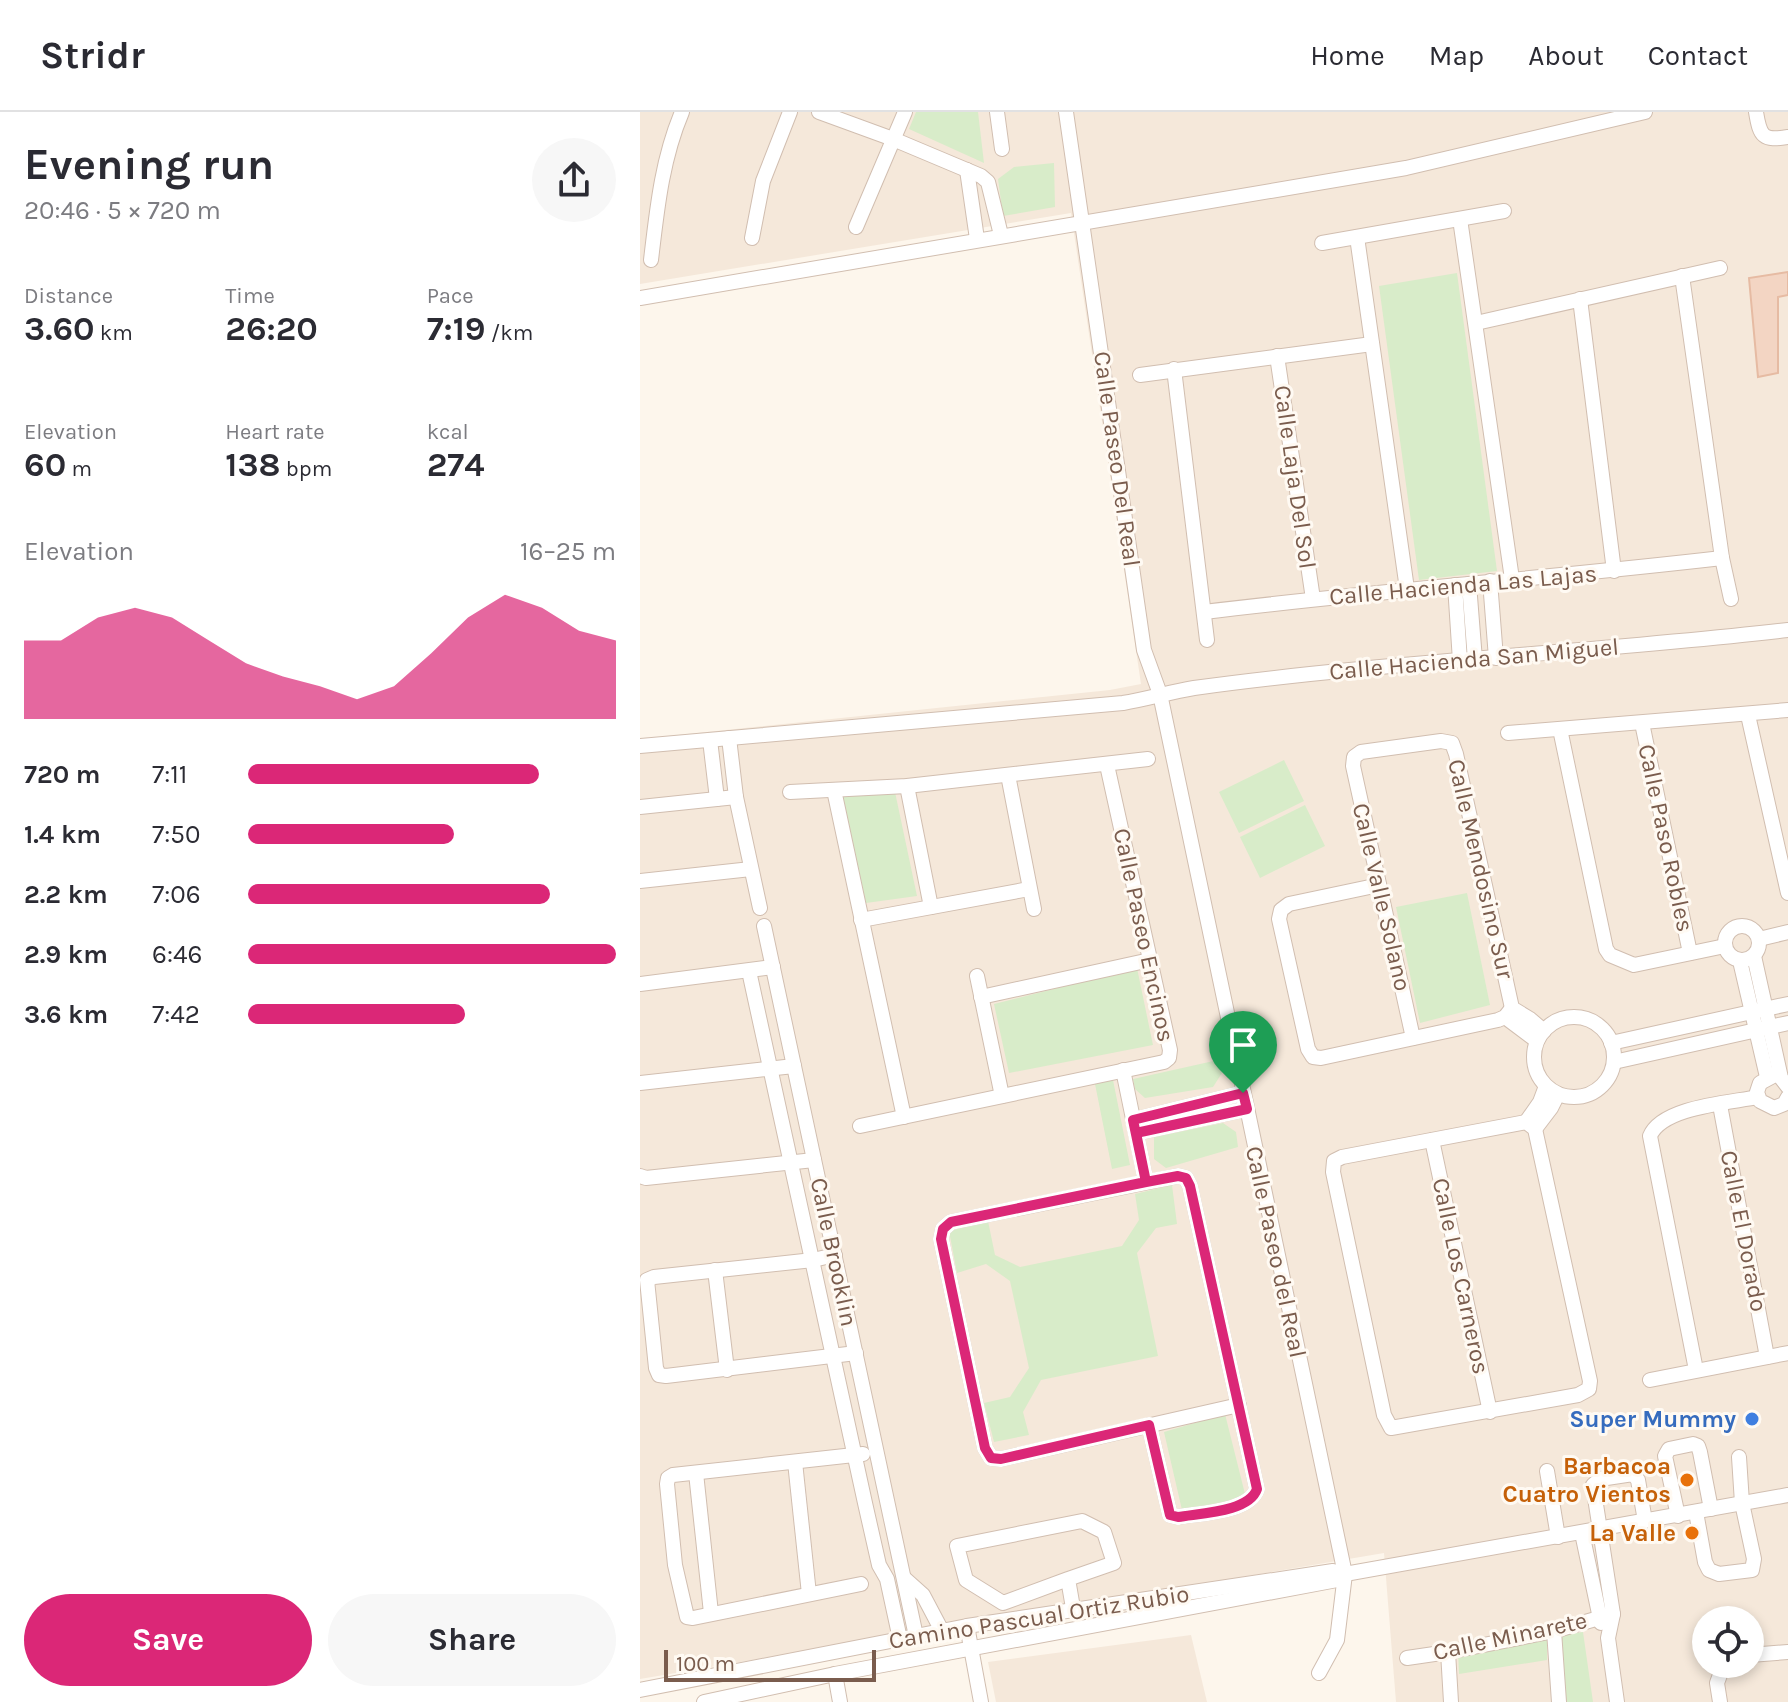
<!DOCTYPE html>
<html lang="en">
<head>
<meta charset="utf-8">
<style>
	:root { --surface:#fff; --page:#f7f7f7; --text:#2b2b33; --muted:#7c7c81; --line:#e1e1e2; --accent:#db2777 }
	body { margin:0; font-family:Karla,sans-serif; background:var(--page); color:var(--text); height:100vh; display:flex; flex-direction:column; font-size:30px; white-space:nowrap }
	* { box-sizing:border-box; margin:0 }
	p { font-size:26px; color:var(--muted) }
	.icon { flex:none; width:44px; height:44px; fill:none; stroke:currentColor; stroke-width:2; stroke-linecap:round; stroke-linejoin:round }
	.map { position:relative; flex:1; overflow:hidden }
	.drawer { display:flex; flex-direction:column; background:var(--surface); width:640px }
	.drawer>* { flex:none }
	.controls { position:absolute; left:1052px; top:1494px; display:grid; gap:16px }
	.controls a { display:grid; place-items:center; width:72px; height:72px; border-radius:50%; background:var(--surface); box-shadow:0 4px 12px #0003; font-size:40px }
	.scale { position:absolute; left:24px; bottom:20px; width:212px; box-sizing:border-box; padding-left:8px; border:4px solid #7a5c4d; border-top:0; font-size:22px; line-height:28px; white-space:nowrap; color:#7a5c4d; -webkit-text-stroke:6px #fffaf3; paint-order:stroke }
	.pin { position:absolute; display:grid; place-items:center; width:68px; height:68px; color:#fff; margin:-82px -34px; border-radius:50% 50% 50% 0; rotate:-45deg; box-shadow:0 0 8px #0007 }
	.pin .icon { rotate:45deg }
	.round { display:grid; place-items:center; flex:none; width:84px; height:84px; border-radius:42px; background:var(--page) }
	.head { display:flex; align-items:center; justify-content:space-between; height:136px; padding:0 24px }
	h1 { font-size:44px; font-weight:700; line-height:60px }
	.figures { display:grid; grid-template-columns:repeat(3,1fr); gap:12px; height:136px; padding:8px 24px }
	.figures div { display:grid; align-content:center }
	.figures b { font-size:34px; font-weight:700 }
	.figures small { font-size:22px; font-weight:400 }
	.figures p { font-size:22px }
	.chart { height:224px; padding:16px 24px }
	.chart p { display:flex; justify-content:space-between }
	.chart svg { width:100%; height:144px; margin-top:8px; fill:var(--accent); opacity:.7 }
	.action { display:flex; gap:16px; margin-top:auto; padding:16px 24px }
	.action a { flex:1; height:92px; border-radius:48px; background:var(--accent); color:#fff; font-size:32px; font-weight:700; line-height:92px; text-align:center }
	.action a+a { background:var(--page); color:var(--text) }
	ul { padding:0 24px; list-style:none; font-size:26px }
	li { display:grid; grid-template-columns:128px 96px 1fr; align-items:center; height:60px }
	li i { height:20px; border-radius:10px; background:var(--accent) }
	header { display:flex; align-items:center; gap:48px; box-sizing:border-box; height:112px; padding:0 40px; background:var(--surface); border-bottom:2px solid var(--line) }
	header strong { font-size:38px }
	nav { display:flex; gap:44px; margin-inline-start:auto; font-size:28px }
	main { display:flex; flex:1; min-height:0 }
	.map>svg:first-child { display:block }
	.residential { fill:#f5e8da; fill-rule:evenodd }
	.green { fill:#d8ecc9 }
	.building { fill:#f3d5c3; stroke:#e6bba3; stroke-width:2 }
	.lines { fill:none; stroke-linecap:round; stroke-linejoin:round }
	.minor-casing { stroke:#d1beb0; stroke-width:16 }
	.minor { stroke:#fff; stroke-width:14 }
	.route-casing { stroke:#fff; stroke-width:16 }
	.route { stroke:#db2777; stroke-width:10 }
	.shop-dot { fill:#3f7fe0; stroke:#fffaf3; stroke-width:3 }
	.food-dot { fill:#e8710a; stroke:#fffaf3; stroke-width:3 }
	.labels { text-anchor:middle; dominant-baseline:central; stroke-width:6; stroke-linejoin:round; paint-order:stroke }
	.street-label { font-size:24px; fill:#7a5c4d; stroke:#fffaf3 }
	.shop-label { font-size:24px; font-weight:bold; fill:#366cbe; stroke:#fffaf3; text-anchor:end }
	.food-label { font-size:24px; font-weight:bold; fill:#c56008; stroke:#fffaf3; text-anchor:end }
</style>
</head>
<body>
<header>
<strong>Stridr</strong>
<nav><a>Home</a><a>Map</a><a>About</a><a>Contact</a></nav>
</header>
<main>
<section class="drawer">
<div class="head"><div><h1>Evening run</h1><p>20:46 · 5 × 720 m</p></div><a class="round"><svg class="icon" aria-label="share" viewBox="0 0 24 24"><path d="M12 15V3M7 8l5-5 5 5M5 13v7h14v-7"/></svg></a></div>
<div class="figures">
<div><p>Distance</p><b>3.60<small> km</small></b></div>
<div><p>Time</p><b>26:20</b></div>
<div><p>Pace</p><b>7:19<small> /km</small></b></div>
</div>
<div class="figures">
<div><p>Elevation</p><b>60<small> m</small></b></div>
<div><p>Heart rate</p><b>138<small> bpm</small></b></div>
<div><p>kcal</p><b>274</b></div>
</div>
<div class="chart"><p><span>Elevation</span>16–25 m</p>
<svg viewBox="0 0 160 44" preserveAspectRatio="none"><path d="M0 44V20L10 20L20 13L30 10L40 13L50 20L60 27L70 31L80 34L90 38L100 34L110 24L120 13L130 6L140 10L150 17L160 20V44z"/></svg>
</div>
<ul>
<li><b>720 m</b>7:11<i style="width:79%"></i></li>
<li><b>1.4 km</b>7:50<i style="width:56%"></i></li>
<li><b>2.2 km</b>7:06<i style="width:82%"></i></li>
<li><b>2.9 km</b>6:46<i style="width:100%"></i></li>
<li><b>3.6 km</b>7:42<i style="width:59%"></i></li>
</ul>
<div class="action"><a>Save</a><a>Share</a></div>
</section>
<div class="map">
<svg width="1148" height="1590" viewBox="0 0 1148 1590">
	<rect width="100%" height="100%" fill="#fdf6ec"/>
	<!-- residential -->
	<g class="residential">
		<path d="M 0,0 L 1148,0 L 1148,1590 L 756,1590 L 744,1441 L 0,1567 L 0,627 L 470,578 L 501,572 L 431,101 L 0,172 ZM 1066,1508 L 1110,1508 L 1110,1552 L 1066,1552 Z"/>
		<polygon points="551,1523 567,1590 356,1590 348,1550"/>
	</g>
	<!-- green -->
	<g class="green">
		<polygon points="276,0 338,0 344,51 269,17"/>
		<polygon points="414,51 415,95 363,104 358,67 374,55"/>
		<polygon points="817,161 857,459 779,468 739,174"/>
		<polygon points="644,648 664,689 599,721 579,680"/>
		<polygon points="255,680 277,784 226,791 202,683"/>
		<polygon points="665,693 685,734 620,766 600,725"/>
		<polygon points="827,781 850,893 780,911 756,795"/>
		<polygon points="497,856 513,933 369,961 354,892"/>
		<polygon points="578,948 582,961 573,975 505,986 495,977 493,967"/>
		<polygon points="473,968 490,1053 472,1057 455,972"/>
		<polygon points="583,1011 596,1020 598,1035 526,1056 514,1047 514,1025"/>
		<polygon points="532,1073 537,1112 516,1116 497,1141 518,1244 401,1268 383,1300 389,1323 354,1330 344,1291 370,1285 389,1256 370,1169 346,1152 317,1161 309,1119 348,1109 355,1143 380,1155 482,1134 499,1108 495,1082"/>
		<polygon points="585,1302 606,1386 542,1398 524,1320"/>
		<polygon points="943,1520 953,1590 920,1590 916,1524"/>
		<polygon points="907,1521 907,1548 819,1562 818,1538"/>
	</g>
	<!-- building -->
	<polygon class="building" points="1148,160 1148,183 1138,185 1138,261 1118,265 1109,166"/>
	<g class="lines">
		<!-- minor casing -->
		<g class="minor-casing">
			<g id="minor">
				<polyline points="179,0 253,27 341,64 348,70 361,123"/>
				<polyline points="357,0 362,37"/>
				<polyline points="426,0 504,538 520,582 705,1462 697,1528 679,1561"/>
				<path d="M 1116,0 C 1120,25 1123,29 1148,25"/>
				<polyline points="327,58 337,127"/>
				<polyline points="820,107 872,467"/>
				<polyline points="216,115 265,0"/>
				<polyline points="717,125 767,477"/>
				<polyline points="112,126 123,69 150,0"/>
				<polyline points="682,131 864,99"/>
				<path d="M 11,148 C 17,97 22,47 42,0"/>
				<polyline points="1042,164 1082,446 1091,487"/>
				<polyline points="0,186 766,56 1005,0"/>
				<polyline points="940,187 974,459"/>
				<polyline points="836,211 1080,156"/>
				<polyline points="637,244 673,487"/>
				<polyline points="534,257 567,528"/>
				<polyline points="500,263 732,232"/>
				<polyline points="850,469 856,546"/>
				<polyline points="829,472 835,548"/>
				<polyline points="815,473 820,549"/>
				<path d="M 564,500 C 736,479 909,466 1082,446"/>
				<polyline points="1108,603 1148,781"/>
				<polyline points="1002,611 1050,841"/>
				<polyline points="920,617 966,837 970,843 994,853 1085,834"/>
				<polyline points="868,621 1148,598"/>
				<polyline points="89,626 96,685 120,796"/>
				<polyline points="70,628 77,687"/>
				<path d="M 0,634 L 483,591 C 507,587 530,580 554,576 C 751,549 950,541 1148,518"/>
				<polyline points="368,663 394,797"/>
				<polyline points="267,674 291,795"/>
				<polyline points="194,678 264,1005"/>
				<polyline points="150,680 267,674 508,647"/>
				<polyline points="0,695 96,685"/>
				<polyline points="0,769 111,757"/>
				<polyline points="739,773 649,792 641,798 639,807 668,937 673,945 681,946 858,908 865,905 872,896"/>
				<polyline points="221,808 389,777"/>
				<polyline points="124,814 276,1524"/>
				<circle cx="1102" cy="831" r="17"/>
				<polyline points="1119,827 1148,820"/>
				<polyline points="1114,844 1141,966 1148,975"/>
				<polyline points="1100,849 1127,965"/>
				<polyline points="109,859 225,1391 239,1453 247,1467 260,1527"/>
				<polyline points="337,864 362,984"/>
				<polyline points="0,872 133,855"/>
				<polyline points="341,885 510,848"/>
				<polyline points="865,905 897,929"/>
				<circle cx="934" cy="945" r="40"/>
				<polyline points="773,926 713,654 714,645 721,640 801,629 812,631 816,642 872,896 890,907 904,919"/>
				<polyline points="971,931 1148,892"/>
				<polyline points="974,950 1148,911"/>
				<polyline points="483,958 506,1070"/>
				<polyline points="1133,964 1120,971 1117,980 1120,989 1134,996 1144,992 1148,985"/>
				<polyline points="0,971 154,954"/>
				<polyline points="1080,993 1127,1245"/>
				<polyline points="493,1008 603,981"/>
				<polygon points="886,1010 895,1017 950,1269 949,1277 938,1283 751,1316 744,1303 693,1060 694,1049 702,1045"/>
				<polyline points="886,1010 900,990 906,974"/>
				<polyline points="220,1014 524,950 529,946 530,938 467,653"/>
				<polyline points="895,1017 911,996 918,982"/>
				<polyline points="496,1021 607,997"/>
				<polyline points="792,1028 850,1300"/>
				<polyline points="0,1064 6,1066 174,1048"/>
				<polyline points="195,1143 173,1148 14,1165 7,1168 16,1256 19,1263 26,1264 216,1241"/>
				<polyline points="75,1158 87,1258"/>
				<path d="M 1056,1258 L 1010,1024 C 1022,995 1088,991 1118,985"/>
				<polyline points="1010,1268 1148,1241"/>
				<path d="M 509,1313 L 530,1403 L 538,1405 C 561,1401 609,1400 617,1377 L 550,1074 L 546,1066 L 538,1064 L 311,1110 L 303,1117 L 301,1127 L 345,1336 L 351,1346 L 361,1347 L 599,1293"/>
				<polyline points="155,1350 169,1482"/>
				<polyline points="907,1359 918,1425"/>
				<polyline points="56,1361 71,1501"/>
				<polyline points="1056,1400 1065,1450 1069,1458 1079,1462 1112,1458 1114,1447 1102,1391 1099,1345"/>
				<polyline points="1038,1404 1025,1344 1029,1337 1053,1332 1058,1334 1060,1340 1071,1397"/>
				<polyline points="942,1421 961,1511"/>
				<polyline points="264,1466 283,1483 302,1519"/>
				<polyline points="428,1467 474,1451 464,1420 442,1409 317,1434 326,1468 363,1491 428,1467 433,1496"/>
				<polyline points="221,1472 53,1506 47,1505 35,1453 27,1372 28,1366 33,1363 223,1342"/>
				<polyline points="327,1514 341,1590"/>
				<polyline points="914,1519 919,1590"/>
				<polyline points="808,1540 811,1590"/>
				<polyline points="1110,1543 1148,1540"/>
				<polyline points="767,1546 808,1540 914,1519 973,1502"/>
				<polyline points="195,1562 200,1590"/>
				<polyline points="0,1578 327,1514 693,1459 705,1462 1148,1383"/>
				<polyline points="64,1590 195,1562 697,1468 705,1462"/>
				<polyline points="977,1590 968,1526 973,1502 953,1373 960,1367 993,1362 998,1368 1005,1409"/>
				<polyline points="1080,1590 1077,1571 1084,1552"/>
			</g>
		</g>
		<!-- minor -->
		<use href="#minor" class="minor"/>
	</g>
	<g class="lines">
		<!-- route casing -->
		<g class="route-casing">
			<path id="route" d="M 603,981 L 493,1008 L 506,1070 L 538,1064 L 546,1066 L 550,1074 L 617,1377 C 609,1400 561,1401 538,1405 L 530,1403 L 509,1313 L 361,1347 L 351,1346 L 345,1336 L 301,1127 L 303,1117 L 311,1110 L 506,1070 L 496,1021 L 607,997 L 603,981"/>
		</g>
		<!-- route -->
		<use href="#route" class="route"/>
	</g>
	<!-- markers -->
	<circle class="shop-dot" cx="1112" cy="1307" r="8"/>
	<g class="food-dot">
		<circle cx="1047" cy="1368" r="8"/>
		<circle cx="1052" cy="1421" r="8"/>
	</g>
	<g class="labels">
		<!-- street labels -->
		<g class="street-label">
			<text transform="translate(477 347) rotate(82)">Calle Paseo Del Real</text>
			<text transform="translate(655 365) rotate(82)">Calle Laja Del Sol</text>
			<text transform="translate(823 473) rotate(-5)">Calle Hacienda Las Lajas</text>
			<text transform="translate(834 547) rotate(-5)">Calle Hacienda San Miguel</text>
			<text transform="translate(1026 726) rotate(78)">Calle Paso Robles</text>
			<text transform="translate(841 757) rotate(77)">Calle Mendosino Sur</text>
			<text transform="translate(742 785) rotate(77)">Calle Valle Solano</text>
			<text transform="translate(504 823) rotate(78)">Calle Paseo Encinos</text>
			<text transform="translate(1104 1119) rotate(79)">Calle El Dorado</text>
			<text transform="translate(194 1140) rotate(78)">Calle Brooklin</text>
			<text transform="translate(636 1140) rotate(78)">Calle Paseo del Real</text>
			<text transform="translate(821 1164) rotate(78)">Calle Los Carneros</text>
			<text transform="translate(399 1505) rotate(-9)">Camino Pascual Ortiz Rubio</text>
			<text transform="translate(870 1524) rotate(-12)">Calle Minarete</text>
		</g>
		<!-- shop labels -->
		<g class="shop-label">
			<text x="1096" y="1307">Super Mummy</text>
		</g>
		<!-- food labels -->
		<g class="food-label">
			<text x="1031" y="1354">Barbacoa<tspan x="1031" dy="28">Cuatro Vientos</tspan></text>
			<text x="1036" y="1421">La Valle</text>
		</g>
	</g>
</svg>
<div class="controls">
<a><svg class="icon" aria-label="locate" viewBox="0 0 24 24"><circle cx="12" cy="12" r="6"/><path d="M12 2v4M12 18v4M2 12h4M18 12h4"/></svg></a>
</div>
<div class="scale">100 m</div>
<div class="pin" style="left:603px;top:981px;background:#1e9e55"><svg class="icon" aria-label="arrive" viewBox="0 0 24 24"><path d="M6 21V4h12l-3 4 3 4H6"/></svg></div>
</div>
</main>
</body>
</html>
